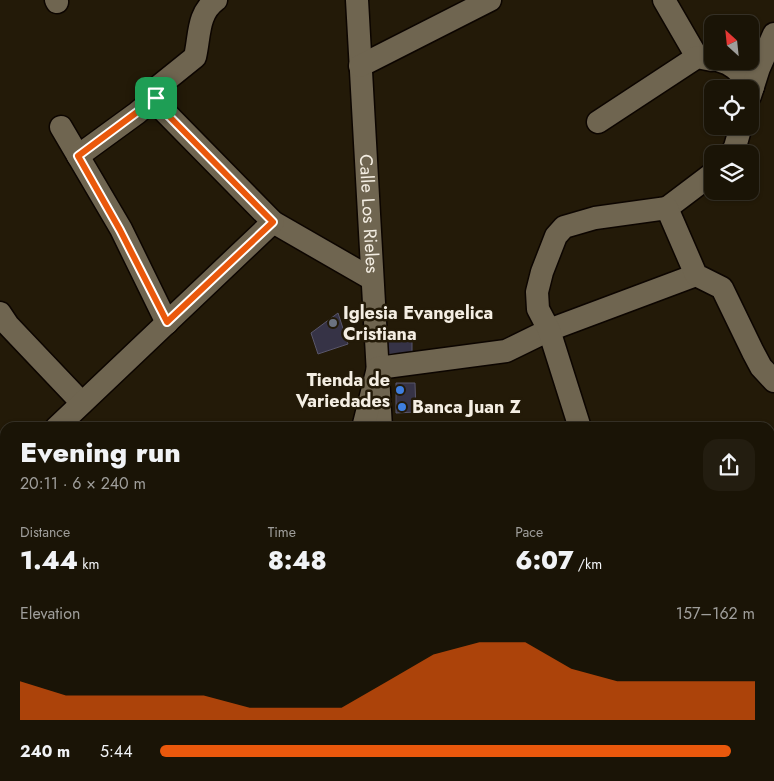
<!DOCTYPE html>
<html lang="en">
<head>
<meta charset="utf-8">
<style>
	:root { --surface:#1a1406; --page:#231d10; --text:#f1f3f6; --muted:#9f9e9b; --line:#383328; --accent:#ea580c }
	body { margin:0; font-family:Jost,sans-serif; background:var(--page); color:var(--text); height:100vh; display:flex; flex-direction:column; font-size:19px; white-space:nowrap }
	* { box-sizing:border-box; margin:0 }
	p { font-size:16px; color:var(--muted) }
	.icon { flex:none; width:28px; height:28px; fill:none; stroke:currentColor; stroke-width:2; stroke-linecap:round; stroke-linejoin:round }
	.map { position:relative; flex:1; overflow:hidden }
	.sheet { position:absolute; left:0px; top:422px; width:775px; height:359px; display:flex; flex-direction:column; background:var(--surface); border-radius:15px 15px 0 0; box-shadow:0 1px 4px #0004,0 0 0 1px var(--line) }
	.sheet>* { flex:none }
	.needle { width:32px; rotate:333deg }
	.fabs { position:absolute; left:704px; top:15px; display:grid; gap:10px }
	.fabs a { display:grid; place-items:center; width:55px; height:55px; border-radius:10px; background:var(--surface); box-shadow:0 1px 4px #0004,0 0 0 1px var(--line); font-size:25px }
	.pin { position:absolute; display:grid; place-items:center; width:42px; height:42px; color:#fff; margin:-21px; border-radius:10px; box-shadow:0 2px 8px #0006 }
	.round { display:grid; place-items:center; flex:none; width:52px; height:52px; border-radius:15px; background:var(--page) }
	.overview { display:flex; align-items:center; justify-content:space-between; height:85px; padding:0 20px }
	h1 { font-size:28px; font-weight:800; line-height:38px }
	.metrics { display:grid; grid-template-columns:repeat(3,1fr); gap:8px; height:85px; padding:5px 20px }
	.metrics div { display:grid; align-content:center }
	.metrics b { font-size:25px; font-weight:800 }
	.metrics small { font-size:14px; font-weight:400 }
	.metrics p { font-size:14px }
	.chart { height:140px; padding:10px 20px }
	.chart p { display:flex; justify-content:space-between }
	.chart svg { width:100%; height:90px; margin-top:5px; fill:var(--accent); opacity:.7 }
	ul { padding:0 20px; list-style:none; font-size:16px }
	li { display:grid; grid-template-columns:80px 60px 1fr; align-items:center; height:38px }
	li i { height:12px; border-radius:6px; background:var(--accent) }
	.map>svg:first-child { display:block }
	.building { fill:#363346; stroke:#59566a }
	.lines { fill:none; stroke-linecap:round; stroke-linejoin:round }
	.minor-casing { stroke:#0c0500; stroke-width:25 }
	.highway-casing { stroke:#0c0500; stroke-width:30 }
	.minor { stroke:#6f6550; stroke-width:22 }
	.highway { stroke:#ca5e8d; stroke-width:28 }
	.route-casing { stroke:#fff; stroke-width:10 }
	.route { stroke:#ea580c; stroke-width:6 }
	.worship-dot { fill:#6b7280; stroke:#231a08; stroke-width:2 }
	.shop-dot { fill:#3f7fe0; stroke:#231a08; stroke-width:2 }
	.labels { text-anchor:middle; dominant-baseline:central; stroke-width:5; stroke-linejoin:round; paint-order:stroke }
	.street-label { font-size:18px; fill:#f4eee3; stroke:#231a08 }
	.poi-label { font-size:18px; font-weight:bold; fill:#f4eee3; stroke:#231a08; text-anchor:start }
</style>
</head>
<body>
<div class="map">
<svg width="774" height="781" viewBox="0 0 774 781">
	<rect width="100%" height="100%" fill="#231a08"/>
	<!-- building -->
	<g class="building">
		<polygon points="338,313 348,344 318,354 311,333"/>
		<polygon points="387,338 412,338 412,353 387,354"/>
		<polygon points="396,383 415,383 416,412 396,413"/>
	</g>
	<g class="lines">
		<!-- minor casing -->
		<g class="minor-casing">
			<g id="minor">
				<polyline points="56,0 57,2"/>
				<path d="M 216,0 C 197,14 200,36 195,57 L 159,86 L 156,97 L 161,108 L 273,222 L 372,279"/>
				<path id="s1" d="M 357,0 L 381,428"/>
				<polyline points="664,0 697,57"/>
				<path d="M 720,61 C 735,64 743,77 753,87"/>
				<polyline points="360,66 490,0"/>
				<polyline points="750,96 759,68 774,34"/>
				<polyline points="598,122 697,57 712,60"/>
				<polyline points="61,127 121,229 167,323"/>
				<polyline points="731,154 735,147 741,126"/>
				<polyline points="78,156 137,113 156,97"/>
				<polyline points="667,208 712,174"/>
				<polyline points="0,313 8,325 82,403"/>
				<polyline points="56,428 273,222"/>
				<polyline points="363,428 378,368 506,351 549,330 696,275"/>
				<polyline points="580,428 549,330 538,309 537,292 542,272 556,236 564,227 595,218 667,208 696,275 722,288 753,352 761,367 774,381"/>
				<polyline points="0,478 5,473"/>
				<polyline points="770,631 774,625"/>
				<polyline points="151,776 153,781"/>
				<polyline points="396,776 397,781"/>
				<polyline points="278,781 279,776"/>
				<polyline points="669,781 672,776"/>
			</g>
		</g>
		<!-- highway casing -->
		<g class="highway-casing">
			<g id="highway">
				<polyline points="770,683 774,677"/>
				<polyline points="770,747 774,742"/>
				<polyline points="703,781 706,776"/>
				<polyline points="747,781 750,776"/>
			</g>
		</g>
		<!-- minor -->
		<use href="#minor" class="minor"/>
		<!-- highway -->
		<use href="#highway" class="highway"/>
	</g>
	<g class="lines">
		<!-- route casing -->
		<g class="route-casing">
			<polygon id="route" points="156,98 161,108 273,222 167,322 120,230 78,156"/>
		</g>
		<!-- route -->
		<use href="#route" class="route"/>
	</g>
	<!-- markers -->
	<circle class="worship-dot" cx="333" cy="323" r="5"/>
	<g class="shop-dot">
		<circle cx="400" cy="390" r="5"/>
		<circle cx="402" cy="407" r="5"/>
	</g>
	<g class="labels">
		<!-- street labels -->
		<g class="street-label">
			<text stroke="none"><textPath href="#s1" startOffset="214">Calle Los Rieles</textPath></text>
		</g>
		<!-- poi labels -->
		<g class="poi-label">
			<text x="343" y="313">Iglesia Evangelica<tspan x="343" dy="21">Cristiana</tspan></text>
			<text x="390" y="380" text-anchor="end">Tienda de<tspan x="390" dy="21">Variedades</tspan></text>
			<text x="412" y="407">Banca Juan Z</text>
		</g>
	</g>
</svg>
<div class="fabs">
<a><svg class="needle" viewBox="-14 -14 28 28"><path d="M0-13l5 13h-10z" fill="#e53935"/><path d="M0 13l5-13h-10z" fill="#9f9e9b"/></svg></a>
<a><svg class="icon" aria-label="locate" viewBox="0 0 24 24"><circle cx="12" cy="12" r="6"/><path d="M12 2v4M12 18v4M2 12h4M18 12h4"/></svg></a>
<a><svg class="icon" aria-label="layers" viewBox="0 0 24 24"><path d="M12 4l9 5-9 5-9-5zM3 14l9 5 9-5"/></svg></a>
</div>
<div class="pin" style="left:156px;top:98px;background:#1e9e55"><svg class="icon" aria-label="arrive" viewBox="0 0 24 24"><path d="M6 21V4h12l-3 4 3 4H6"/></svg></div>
<section class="sheet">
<div class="overview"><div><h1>Evening run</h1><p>20:11 · 6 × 240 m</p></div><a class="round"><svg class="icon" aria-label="share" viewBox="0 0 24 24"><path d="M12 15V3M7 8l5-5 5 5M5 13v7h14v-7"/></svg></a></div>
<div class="metrics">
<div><p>Distance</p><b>1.44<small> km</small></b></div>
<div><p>Time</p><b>8:48</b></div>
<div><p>Pace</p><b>6:07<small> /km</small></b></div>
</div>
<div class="chart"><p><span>Elevation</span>157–162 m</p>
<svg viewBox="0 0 160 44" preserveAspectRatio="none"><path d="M0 44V25L10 32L20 32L30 32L40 32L50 38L60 38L70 38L80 25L90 12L100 6L110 6L120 19L130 25L140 25L150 25L160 25V44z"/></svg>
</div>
<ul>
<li><b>240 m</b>5:44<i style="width:96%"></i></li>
</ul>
</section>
</div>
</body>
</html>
